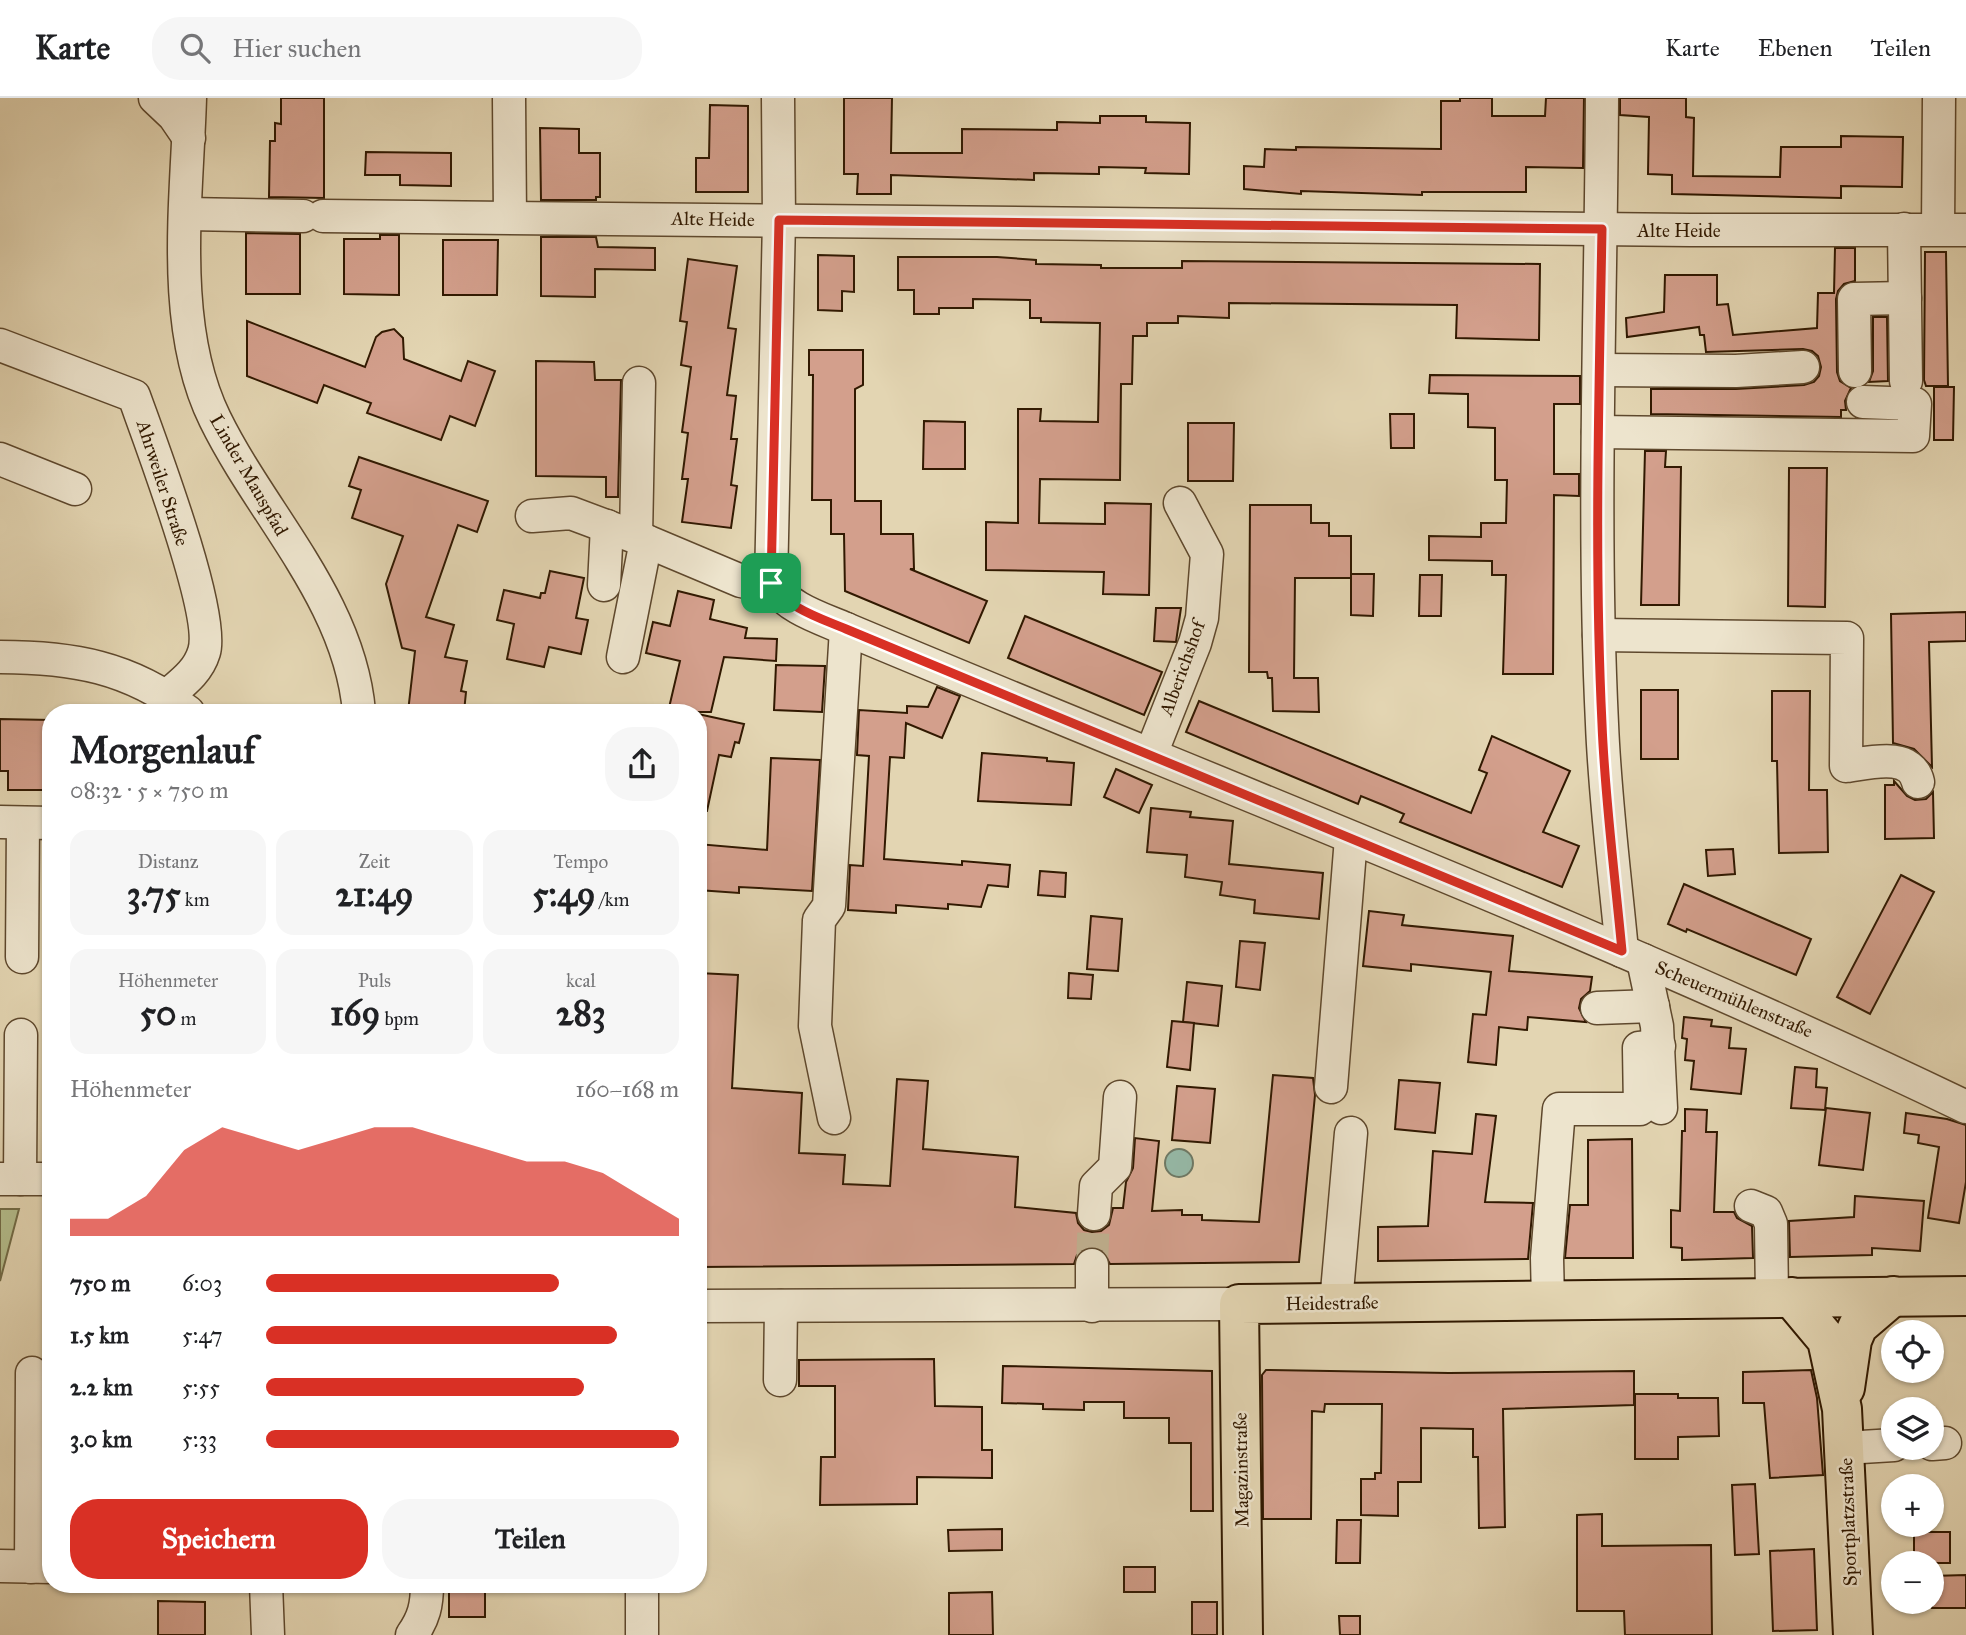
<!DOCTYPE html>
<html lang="de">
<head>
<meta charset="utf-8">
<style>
	:root { --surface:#fff; --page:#f6f6f6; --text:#202124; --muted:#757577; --line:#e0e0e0; --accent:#d93025 }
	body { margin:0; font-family:"IM FELL Great Primer",serif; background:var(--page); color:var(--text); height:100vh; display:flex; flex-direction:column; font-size:26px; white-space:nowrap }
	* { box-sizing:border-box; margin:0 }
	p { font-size:23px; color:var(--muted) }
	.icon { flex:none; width:38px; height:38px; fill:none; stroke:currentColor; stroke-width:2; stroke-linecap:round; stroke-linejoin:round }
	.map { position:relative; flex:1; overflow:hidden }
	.side { position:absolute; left:42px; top:606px; width:665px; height:889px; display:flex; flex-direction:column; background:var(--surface); border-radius:28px; box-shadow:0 2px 5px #0004 }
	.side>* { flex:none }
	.buttons { position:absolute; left:1881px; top:1222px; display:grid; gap:14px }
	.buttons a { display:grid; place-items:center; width:63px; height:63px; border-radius:50%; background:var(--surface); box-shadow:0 2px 5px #0004; font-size:35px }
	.pin { position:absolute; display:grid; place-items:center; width:60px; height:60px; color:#fff; margin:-30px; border-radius:14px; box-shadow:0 4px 10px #0006 }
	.round { display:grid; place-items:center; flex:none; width:74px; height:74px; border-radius:28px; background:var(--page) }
	.head { display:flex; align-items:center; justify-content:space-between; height:119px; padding:0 28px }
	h1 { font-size:38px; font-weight:700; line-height:52px }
	.stats { display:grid; grid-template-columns:repeat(3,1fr); gap:10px; height:119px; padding:7px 28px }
	.stats div { display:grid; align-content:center; border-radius:18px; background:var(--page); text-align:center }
	.stats b { font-size:35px; font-weight:700 }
	.stats small { font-size:19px; font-weight:400 }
	.stats p { font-size:19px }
	.chart { height:196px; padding:14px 28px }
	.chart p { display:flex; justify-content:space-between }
	.chart svg { width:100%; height:126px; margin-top:7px; fill:var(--accent); opacity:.7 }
	.action { display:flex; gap:14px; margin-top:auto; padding:14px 28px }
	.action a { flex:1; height:80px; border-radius:28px; background:var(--accent); color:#fff; font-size:28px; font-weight:700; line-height:80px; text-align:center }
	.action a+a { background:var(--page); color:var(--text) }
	ul { padding:0 28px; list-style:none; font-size:23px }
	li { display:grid; grid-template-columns:112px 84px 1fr; align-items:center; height:52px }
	li i { height:18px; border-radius:9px; background:var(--accent) }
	header { display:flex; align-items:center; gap:42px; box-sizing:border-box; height:98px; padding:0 35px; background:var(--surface); border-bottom:2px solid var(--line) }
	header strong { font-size:33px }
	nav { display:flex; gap:38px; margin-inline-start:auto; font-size:24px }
	.search { width:490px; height:63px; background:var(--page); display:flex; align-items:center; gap:18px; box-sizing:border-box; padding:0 24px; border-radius:28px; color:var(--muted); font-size:26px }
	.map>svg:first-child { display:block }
	.green { fill:#b4bd8c; stroke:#726b46; stroke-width:2 }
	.water { fill:#96b9a7; stroke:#6e7965; stroke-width:2 }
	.building { fill:#d39f8c; stroke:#311901; stroke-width:2 }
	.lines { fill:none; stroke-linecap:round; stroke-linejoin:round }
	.minor-tunnel { stroke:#bfaf8f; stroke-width:32; stroke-dasharray:32 16; stroke-linecap:butt }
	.minor-casing { stroke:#5e482d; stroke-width:35 }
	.major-casing { stroke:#311901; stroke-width:42 }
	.minor { stroke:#ede4cd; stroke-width:32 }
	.major { stroke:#e3d5b2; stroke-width:38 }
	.route-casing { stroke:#fff; stroke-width:14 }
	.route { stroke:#d93025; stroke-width:9 }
	.labels { text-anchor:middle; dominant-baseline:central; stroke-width:5; stroke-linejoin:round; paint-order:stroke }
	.street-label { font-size:19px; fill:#311901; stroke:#ede4cd }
</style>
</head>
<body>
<header>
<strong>Karte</strong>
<div class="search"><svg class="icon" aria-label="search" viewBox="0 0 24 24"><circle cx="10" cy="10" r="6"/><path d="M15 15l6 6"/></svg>Hier suchen</div>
<nav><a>Karte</a><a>Ebenen</a><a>Teilen</a></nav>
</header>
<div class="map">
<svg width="1966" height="1537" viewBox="0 0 1966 1537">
	<rect width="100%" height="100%" fill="#e3d5b2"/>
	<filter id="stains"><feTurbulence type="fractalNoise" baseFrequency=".00286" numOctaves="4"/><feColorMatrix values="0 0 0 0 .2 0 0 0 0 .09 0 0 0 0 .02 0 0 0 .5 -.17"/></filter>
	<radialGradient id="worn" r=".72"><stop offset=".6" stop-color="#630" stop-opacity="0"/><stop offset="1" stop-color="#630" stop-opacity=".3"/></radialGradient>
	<!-- green -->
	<polygon class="green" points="0,1111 19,1111 0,1183"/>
	<!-- water -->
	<circle class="water" cx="1179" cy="1065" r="14"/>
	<!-- building -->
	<g class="building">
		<polygon points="281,0 324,0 324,100 269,99 270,43 275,43 275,25 281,26"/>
		<polygon points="844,0 892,0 891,55 962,55 962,31 1057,32 1057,24 1100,25 1100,18 1146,18 1146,24 1190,25 1189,76 1145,75 1146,70 1099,69 1099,76 1034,75 1034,82 891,77 891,96 857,96 858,76 844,76"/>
		<polygon points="1460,0 1492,0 1492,18 1545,18 1546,0 1584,0 1583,70 1526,69 1526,94 1422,94 1422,97 1301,93 1301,96 1244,91 1244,68 1264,69 1265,51 1296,52 1296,49 1441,51 1441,3 1460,3"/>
		<polygon points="1620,0 1686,0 1686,19 1694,20 1693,78 1780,79 1781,49 1841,49 1841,38 1903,39 1902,89 1841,88 1841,100 1672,96 1672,77 1648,76 1649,19 1620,17"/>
		<polygon points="710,7 748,8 748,94 696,94 696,60 709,60"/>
		<polygon points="540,30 579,31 579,55 600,55 600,99 596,99 596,102 541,102"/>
		<polygon points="366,54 451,55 451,88 400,87 400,77 365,77"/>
		<polygon points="246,135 300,136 300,196 246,196"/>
		<polygon points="380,137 399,137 399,197 344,196 344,141 380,141"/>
		<polygon points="541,139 596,139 598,149 655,150 655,172 595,171 595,199 541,198"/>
		<polygon points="443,142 498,142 497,197 443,197"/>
		<polygon points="1835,150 1855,150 1855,183 1844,186 1838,193 1836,201 1837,274 1840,283 1851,290 1845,303 1846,312 1841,312 1841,319 1651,316 1651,291 1736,291 1804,287 1814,284 1819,278 1821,269 1818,258 1812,253 1803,251 1706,254 1704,237 1700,237 1699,229 1627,239 1626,220 1664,214 1665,177 1717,177 1717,207 1728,206 1733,237 1817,230 1818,195 1834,195"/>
		<polygon points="1925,154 1946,154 1948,288 1926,288 1924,282"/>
		<polygon points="818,157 854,158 854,194 842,193 842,213 818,212"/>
		<polygon points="898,159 997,159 1036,162 1036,166 1101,167 1101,170 1182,170 1182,163 1540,166 1539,242 1456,240 1457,207 1229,205 1229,220 1178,218 1178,225 1147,225 1147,238 1133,238 1132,286 1121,286 1120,382 1040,381 1039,425 1105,426 1105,405 1151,406 1149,497 1103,496 1104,474 986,472 986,424 1018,425 1018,311 1041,311 1040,323 1098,324 1100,225 1041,224 1041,220 1030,220 1030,202 973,201 973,210 939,210 939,216 914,216 914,192 898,192"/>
		<polygon points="688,161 737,168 728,230 736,231 727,297 736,298 731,341 737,341 731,387 737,388 731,430 682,424 688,381 682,381 688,335 682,334 691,269 681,267 687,224 680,223"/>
		<polygon points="1873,219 1887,219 1888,283 1869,284 1873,273"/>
		<polygon points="247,223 365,269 376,239 382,234 394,231 403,240 404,261 461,283 468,263 495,273 475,328 450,318 441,342 367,315 371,305 324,287 317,305 247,278"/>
		<polygon points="809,252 863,252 863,287 855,291 855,403 881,403 881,436 913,436 914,471 910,471 987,503 969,545 845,493 844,436 831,436 831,402 812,402 813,277 809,277"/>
		<polygon points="536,263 594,264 595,282 621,282 618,399 606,399 606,379 536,378"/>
		<polygon points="1430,277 1580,278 1580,306 1554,306 1554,376 1579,376 1579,398 1554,397 1553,576 1503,576 1506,477 1492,477 1492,463 1429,462 1429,438 1481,439 1481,425 1506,425 1507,382 1495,382 1495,330 1468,329 1468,296 1429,295"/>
		<polygon points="1934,289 1954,289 1953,342 1934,342"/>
		<polygon points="1390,316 1414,316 1414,350 1391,350"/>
		<polygon points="924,323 965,324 965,371 923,371"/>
		<polygon points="1188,325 1234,325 1233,383 1188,383"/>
		<polygon points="1645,353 1666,353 1665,369 1681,369 1679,507 1641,507"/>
		<polygon points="359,359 488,403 477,434 458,427 426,519 454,527 445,559 467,563 461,593 466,594 464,614 408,614 415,553 402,550 386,486 403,438 352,420 361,392 349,388"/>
		<polygon points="1789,370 1827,370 1825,509 1788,508"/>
		<polygon points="1250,407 1311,407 1311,425 1329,425 1329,438 1351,438 1351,480 1295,480 1294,580 1318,580 1319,614 1273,613 1272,580 1268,580 1267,574 1249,574"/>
		<polygon points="550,473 584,480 576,520 588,522 581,556 549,549 544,569 507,561 514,526 497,522 504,492 540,500 541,495 545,495"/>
		<polygon points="1351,476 1374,476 1373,518 1351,517"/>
		<polygon points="1420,477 1442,477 1441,518 1419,518"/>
		<polygon points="678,493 714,502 710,521 747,530 745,540 777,541 776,563 724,559 711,614 668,614 680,563 646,555 653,524 670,528"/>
		<polygon points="1156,510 1181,510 1176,544 1154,543"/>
		<polygon points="1966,514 1966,543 1929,544 1932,669 1914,651 1893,645 1891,516"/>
		<polygon points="1025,518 1162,574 1144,617 1008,560"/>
		<polygon points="776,567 825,568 822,614 774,612"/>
		<polygon points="937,589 960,598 942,640 906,625 904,660 890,659 884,761 962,767 962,763 1010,767 1008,789 988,787 981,809 948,806 948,811 896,807 896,815 848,812 850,767 863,768 869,658 857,657 859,612 907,615 907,608 928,609"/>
		<rect x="1641" y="592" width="37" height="69"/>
		<polygon points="1772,593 1810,593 1809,692 1827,692 1828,754 1779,755 1777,663 1772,663"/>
		<polygon points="1199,603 1471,715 1487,675 1479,672 1492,638 1570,673 1543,734 1579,748 1562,789 1400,724 1404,716 1383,707 1361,698 1358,706 1186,634"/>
		<polygon points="698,616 744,626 739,645 735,644 731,659 719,657 707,713 698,712"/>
		<polygon points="0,621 51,622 51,692 8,692 8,673 0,673"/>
		<polygon points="982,655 1047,660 1047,663 1074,665 1071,707 978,703"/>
		<polygon points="771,660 820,662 812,793 739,789 739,795 698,792 698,746 767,752"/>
		<polygon points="1116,671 1152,687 1139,715 1104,699"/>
		<polygon points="1894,683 1907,698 1915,702 1926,701 1933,694 1934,740 1885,741 1885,687 1894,687"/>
		<polygon points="1151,710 1191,714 1190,719 1233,723 1229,766 1323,775 1319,821 1254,815 1255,802 1220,797 1222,784 1185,779 1187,757 1147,754"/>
		<polygon points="1733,751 1735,776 1708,778 1706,752"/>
		<polygon points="1040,773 1066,775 1065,799 1038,797"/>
		<polygon points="1901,777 1934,794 1870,916 1837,899"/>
		<polygon points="1684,786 1811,841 1796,877 1687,831 1686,834 1668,826"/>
		<polygon points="1369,813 1404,817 1402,827 1513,838 1509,873 1592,879 1590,893 1581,901 1579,910 1586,924 1528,919 1527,932 1499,929 1496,967 1468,964 1473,916 1486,917 1491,874 1411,866 1411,873 1363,868"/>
		<polygon points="1091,818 1122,821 1118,873 1087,871"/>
		<polygon points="1240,843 1265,845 1260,892 1236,889"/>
		<polygon points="698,875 738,877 732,990 802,995 799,1055 845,1057 843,1086 890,1088 897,981 928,983 923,1051 1018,1059 1015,1109 1076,1115 1078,1125 1084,1132 1092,1134 1101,1133 1109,1127 1113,1110 1123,1110 1126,1084 1133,1070 1135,1040 1159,1043 1152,1113 1182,1112 1182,1117 1202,1117 1202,1122 1259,1124 1273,977 1313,980 1315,997 1299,1164 1110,1166 1102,1152 1091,1149 1083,1151 1077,1157 1074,1166 698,1169 698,1052 701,1052 706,916 698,916"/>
		<polygon points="1069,875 1093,877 1091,901 1068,900"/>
		<polygon points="1187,884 1222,888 1218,928 1183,924"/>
		<polygon points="1684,919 1712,922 1711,928 1731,930 1729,950 1746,951 1741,996 1691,991 1694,963 1685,962 1687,941 1682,940"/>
		<polygon points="1172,923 1194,925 1190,972 1167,969"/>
		<polygon points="1795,969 1817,971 1816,989 1827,990 1825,1012 1791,1010"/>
		<polygon points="1399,982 1440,985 1435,1035 1395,1031"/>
		<polygon points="1177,988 1215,991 1210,1045 1172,1042"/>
		<polygon points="1826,1010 1870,1015 1863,1072 1819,1067"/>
		<polygon points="1685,1011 1707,1012 1706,1034 1717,1034 1714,1114 1734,1114 1737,1120 1752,1128 1753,1160 1682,1162 1682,1150 1671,1149 1671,1112 1680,1113 1682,1033 1685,1033"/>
		<polygon points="1906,1015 1947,1021 1966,1027 1966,1084 1959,1125 1928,1120 1939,1049 1918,1045 1919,1037 1904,1035"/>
		<polygon points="1476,1016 1496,1018 1485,1104 1533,1105 1528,1161 1378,1163 1378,1129 1428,1128 1433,1053 1472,1056"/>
		<polygon points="1632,1041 1633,1160 1565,1160 1570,1107 1588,1107 1588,1042"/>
		<polygon points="1855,1098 1924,1103 1920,1153 1872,1150 1872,1157 1790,1159 1789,1123 1854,1119"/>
		<polygon points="934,1261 935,1308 982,1309 982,1352 992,1352 992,1380 917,1379 917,1406 820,1407 821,1359 835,1359 835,1288 799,1288 799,1262"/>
		<polygon points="1003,1268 1212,1273 1213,1413 1191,1413 1191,1345 1169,1345 1169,1320 1124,1320 1124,1304 1084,1304 1084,1312 1043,1311 1043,1306 1002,1305"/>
		<polygon points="1266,1272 1449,1275 1634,1273 1634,1307 1503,1311 1505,1429 1479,1430 1478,1359 1473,1359 1473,1331 1421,1330 1421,1384 1398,1384 1398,1418 1361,1417 1361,1381 1375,1381 1375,1375 1381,1375 1382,1306 1325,1306 1324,1314 1312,1313 1311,1421 1263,1421 1262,1277"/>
		<polygon points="1811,1272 1817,1300 1823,1377 1770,1380 1764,1305 1743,1305 1743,1274"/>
		<polygon points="1635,1296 1678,1296 1678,1300 1718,1300 1719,1338 1678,1339 1678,1361 1635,1361"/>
		<polygon points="1755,1386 1759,1456 1735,1457 1732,1387"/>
		<polygon points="1602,1416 1602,1448 1711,1447 1712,1537 1625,1537 1624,1513 1577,1513 1577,1417"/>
		<polygon points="1337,1422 1361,1422 1360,1465 1336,1465"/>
		<polygon points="1002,1431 1002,1452 949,1453 948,1432"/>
		<rect x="1914" y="1434" width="36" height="31"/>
		<polygon points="1814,1451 1817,1532 1773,1533 1770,1453"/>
		<rect x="1124" y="1469" width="31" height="25"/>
		<polygon points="1966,1477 1966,1510 1932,1510 1932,1478"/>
		<rect x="449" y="1486" width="36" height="33"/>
		<polygon points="992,1494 993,1537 949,1537 949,1495"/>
		<polygon points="158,1503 205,1504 205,1537 158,1537"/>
		<rect x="1192" y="1504" width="25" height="33"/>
		<polygon points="1339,1518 1360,1518 1360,1537 1340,1537"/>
	</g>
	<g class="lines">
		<!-- minor-tunnel -->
		<polyline class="minor-tunnel" points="1092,1167 1094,1116"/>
		<!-- minor casing -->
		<g class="minor-casing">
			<g id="minor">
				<polyline points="155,0 174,18 189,40"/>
				<path d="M 190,0 C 187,101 169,228 215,321 C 262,417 350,503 359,614"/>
				<polyline points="509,0 510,119"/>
				<path d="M 1602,0 C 1601,209 1592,418 1602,626 C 1605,702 1615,778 1622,853"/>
				<polyline points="187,116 303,118"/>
				<polyline points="323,118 1690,132 1966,132"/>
				<polyline points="1904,131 1906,283"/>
				<polyline points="1938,131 1939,0"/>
				<path d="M 0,247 L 134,298 C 150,343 216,516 204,554 C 198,574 182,585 167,598"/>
				<polyline points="1599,272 1736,273 1803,269"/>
				<polyline points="1855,273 1854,201 1905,200"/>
				<polyline points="1598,334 1913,338 1915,306 1863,304"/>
				<polyline points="0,361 75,391"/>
				<polyline points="532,418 571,415 646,443 741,483 760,487 771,485"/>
				<polyline points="636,439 639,285"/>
				<path d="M 771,485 C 789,511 818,519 846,531 C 1220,688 1600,833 1966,1009"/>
				<polyline points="771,485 779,122 778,0"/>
				<polyline points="604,487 607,428"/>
				<path d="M 1599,537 L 1847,540 L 1846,668 C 1869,665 1911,653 1918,684"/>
				<path d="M 0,559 C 72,559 130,569 188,614"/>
				<polyline points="623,559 646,443"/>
				<polyline points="1151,656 1195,545 1202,520 1207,456 1180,405"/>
				<polyline points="0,724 51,725"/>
				<polyline points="22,859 23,725"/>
				<polyline points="1643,862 1657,928 1661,1010"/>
				<polyline points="1597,910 1653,908"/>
				<polyline points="1331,989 1351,740"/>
				<polyline points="834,1020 815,928 819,822 829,808 846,531"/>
				<polyline points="0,1081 51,1081"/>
				<polyline points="20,1081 21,937"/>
				<polyline points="1751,1108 1766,1114 1771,1126 1772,1199"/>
				<polyline points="1094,1116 1096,1088 1115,1069 1120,999"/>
				<polyline points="1548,1203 1547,1160 1559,1011 1640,1011 1639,950 1659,948"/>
				<polyline points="1336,1205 1351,1035"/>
				<polyline points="698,1208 1239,1206"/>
				<polyline points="1092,1208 1092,1167"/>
				<polyline points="780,1282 781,1208"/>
				<polyline points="1932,1346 1945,1345"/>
				<polyline points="1845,1350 1894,1347"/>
				<polyline points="0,1468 51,1469"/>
				<polyline points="31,1469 32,1275"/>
				<polyline points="266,1486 268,1537"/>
				<path d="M 412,1537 C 424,1520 427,1507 427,1486"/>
				<polyline points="642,1537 642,1486"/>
			</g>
		</g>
		<!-- major casing -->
		<g class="major-casing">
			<g id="major">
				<polyline points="1791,1199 1827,1242 1842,1311 1853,1537"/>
				<polyline points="1845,1290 1852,1242 1858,1228 1893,1198"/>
				<polyline points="1243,1537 1239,1206 1966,1198"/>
			</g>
		</g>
		<!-- minor -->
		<use href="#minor" class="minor"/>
		<!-- major -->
		<use href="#major" class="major"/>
	</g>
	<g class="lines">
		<!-- route casing -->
		<g class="route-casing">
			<path id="route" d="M 779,122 L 1602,131 C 1599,296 1594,461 1602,626 C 1605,702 1615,778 1622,853 L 846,531 C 818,519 789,511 771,485 Z"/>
		</g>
		<!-- route -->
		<use href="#route" class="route"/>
	</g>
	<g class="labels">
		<!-- street labels -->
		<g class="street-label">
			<text transform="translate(713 121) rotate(1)">Alte Heide</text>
			<text x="1679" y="132">Alte Heide</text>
			<text transform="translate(249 377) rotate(60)">Linder Mauspfad</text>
			<text transform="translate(163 385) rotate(72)">Ahrweiler Straße</text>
			<text transform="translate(1182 570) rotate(-70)">Alberichshof</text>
			<text transform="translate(1734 901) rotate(23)">Scheuermühlenstraße</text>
			<text transform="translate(1332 1205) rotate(-1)">Heidestraße</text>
			<text transform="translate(1241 1372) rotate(-91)">Magazinstraße</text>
			<text transform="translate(1848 1424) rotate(-92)">Sportplatzstraße</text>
		</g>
	</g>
	<rect width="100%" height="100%" filter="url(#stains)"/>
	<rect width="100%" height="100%" fill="url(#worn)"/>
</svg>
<div class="buttons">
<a><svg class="icon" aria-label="locate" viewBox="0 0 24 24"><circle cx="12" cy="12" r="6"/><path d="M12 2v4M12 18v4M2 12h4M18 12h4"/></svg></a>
<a><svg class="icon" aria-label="layers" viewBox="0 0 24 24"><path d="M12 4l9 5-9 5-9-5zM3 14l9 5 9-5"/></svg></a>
<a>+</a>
<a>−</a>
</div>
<div class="pin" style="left:771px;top:485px;background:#1e9e55"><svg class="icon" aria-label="arrive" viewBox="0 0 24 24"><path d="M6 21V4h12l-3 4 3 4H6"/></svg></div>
<section class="side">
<div class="head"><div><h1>Morgenlauf</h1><p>08:32 · 5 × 750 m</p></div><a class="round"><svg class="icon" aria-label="share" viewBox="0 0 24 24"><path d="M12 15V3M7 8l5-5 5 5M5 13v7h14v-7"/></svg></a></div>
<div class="stats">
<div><p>Distanz</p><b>3.75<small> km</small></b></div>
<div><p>Zeit</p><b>21:49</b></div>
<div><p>Tempo</p><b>5:49<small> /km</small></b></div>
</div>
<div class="stats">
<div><p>Höhenmeter</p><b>50<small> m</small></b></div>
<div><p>Puls</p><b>169<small> bpm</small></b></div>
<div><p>kcal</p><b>283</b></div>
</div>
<div class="chart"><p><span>Höhenmeter</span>160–168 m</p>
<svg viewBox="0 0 160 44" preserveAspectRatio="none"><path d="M0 44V38L10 38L20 30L30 14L40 6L50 10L60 14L70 10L80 6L90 6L100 10L110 14L120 18L130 18L140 22L150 30L160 38V44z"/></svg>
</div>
<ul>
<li><b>750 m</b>6:03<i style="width:71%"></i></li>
<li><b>1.5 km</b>5:47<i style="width:85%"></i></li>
<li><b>2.2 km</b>5:55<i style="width:77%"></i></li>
<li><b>3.0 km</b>5:33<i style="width:100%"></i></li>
</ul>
<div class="action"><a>Speichern</a><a>Teilen</a></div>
</section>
</div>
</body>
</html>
